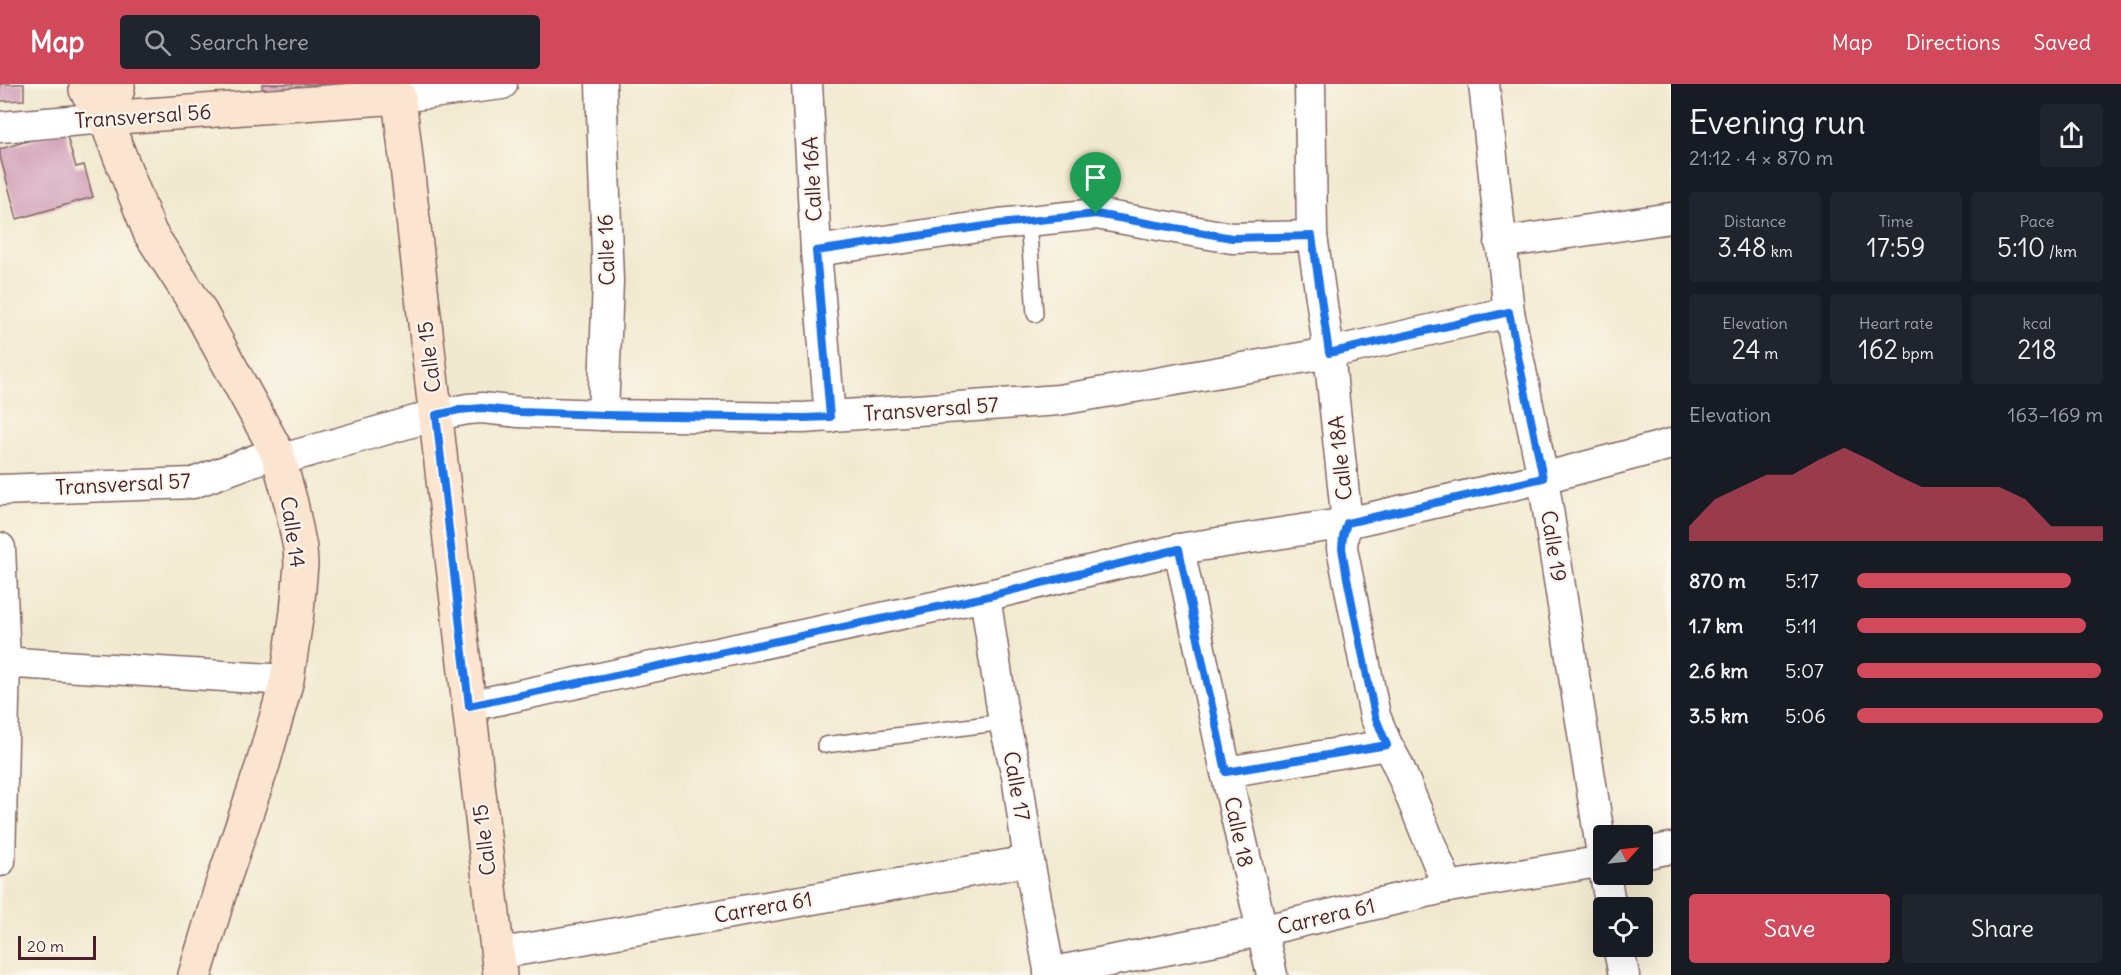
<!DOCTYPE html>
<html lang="en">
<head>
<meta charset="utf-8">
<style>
	:root { --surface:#171b24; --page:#20242c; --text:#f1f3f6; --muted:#9ea1a6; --accent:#d1495b }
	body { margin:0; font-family:Delius,sans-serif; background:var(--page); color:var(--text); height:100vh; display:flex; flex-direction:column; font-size:22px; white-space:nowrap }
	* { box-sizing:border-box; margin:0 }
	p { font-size:20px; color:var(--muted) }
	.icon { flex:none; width:33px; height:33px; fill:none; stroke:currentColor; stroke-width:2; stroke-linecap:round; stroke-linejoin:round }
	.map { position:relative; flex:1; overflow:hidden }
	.sheet { display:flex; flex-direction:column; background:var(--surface); width:450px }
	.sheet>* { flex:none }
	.needle { width:39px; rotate:63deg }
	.fabs { position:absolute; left:1593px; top:741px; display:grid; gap:12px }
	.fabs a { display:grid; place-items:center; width:60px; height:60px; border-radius:6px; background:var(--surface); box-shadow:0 6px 24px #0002; font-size:30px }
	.scale { position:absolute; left:18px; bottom:15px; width:78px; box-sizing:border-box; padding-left:6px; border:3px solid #4a1f2b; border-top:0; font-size:16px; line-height:21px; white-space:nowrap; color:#4a1f2b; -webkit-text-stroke:4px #fbf7ec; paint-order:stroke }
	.pin { position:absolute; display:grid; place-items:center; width:51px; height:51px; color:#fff; margin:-62px -26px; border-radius:50% 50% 50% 0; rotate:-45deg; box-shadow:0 0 6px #0007 }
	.pin .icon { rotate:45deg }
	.round { display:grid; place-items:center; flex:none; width:63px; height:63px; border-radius:6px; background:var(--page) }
	.summary { display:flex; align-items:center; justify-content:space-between; height:102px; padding:0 18px }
	h1 { font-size:33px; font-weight:600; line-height:45px }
	.figures { display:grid; grid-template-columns:repeat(3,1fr); gap:9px; height:102px; padding:6px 18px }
	.figures div { display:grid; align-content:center; border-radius:6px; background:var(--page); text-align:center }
	.figures b { font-size:26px; font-weight:600 }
	.figures small { font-size:16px; font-weight:400 }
	.figures p { font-size:16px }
	.chart { height:168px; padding:12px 18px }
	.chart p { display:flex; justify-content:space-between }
	.chart svg { width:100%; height:108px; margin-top:6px; fill:var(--accent); opacity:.7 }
	.button { display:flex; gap:12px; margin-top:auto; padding:12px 18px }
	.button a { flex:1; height:69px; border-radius:6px; background:var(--accent); color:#fff; font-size:24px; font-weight:600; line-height:69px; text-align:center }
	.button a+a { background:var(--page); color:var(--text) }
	ul { padding:0 18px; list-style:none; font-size:20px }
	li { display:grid; grid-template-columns:96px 72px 1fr; align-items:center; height:45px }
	li i { height:15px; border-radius:8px; background:var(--accent) }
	header { display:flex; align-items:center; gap:36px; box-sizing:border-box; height:84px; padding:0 30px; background:var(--accent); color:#fff }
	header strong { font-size:28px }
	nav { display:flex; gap:33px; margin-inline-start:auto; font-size:21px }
	.search { width:420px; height:54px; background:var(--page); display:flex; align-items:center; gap:15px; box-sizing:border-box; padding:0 21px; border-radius:6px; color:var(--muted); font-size:22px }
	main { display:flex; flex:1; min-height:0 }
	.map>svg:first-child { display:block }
	.building { fill:#ce98b4 }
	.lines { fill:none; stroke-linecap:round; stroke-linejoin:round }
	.lane-casing { stroke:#846664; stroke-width:18 }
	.street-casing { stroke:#846664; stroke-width:33 }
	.secondary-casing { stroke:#846664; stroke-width:36 }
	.lane { stroke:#fff; stroke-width:15 }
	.street { stroke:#fff; stroke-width:30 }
	.secondary { stroke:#fce5d0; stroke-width:33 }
	.route-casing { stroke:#fff; stroke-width:12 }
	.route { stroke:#1a73e8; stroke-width:8 }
	.labels { text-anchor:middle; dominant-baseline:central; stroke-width:4.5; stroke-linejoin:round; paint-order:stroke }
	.street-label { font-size:21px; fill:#4a1f2b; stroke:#fbf7ec }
</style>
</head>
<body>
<header>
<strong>Map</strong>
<div class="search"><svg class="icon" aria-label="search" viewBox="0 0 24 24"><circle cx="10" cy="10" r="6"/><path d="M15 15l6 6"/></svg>Search here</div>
<nav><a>Map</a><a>Directions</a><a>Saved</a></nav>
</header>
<main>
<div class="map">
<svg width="1671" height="891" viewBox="0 0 1671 891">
	<rect width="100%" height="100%" fill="#fbf7ec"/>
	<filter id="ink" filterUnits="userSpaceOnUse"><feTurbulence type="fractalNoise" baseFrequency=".0167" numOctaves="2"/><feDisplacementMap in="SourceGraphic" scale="12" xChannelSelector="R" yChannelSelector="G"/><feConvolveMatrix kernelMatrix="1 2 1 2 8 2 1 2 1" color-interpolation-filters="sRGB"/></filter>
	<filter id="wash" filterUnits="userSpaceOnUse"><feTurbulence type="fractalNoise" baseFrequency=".008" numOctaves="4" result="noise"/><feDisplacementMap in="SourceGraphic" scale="24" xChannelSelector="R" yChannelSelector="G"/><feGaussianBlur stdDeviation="1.35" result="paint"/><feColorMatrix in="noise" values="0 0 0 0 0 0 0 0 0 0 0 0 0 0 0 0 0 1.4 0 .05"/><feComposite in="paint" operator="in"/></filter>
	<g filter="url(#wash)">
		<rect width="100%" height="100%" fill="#f1e9cf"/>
		<g id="blocks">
			<!-- building -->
			<g class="building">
				<polygon points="0,0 24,0 24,16 0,17"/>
				<polygon points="262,0 342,0 342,4 263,9"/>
				<polygon points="65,46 76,83 84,81 93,113 17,135 0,72 0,65"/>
			</g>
		</g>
	</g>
	<g filter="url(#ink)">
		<use href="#blocks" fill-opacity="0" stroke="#846664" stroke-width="1.5"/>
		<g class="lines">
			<!-- lane casing -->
			<g class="lane-casing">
				<g id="lane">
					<polyline points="1028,137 1035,230"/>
					<polyline points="825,661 1004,638"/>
				</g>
			</g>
			<!-- street casing -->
			<g class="street-casing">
				<g id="street">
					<polyline points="601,0 608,197 603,331"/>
					<polyline points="807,0 816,167 830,333"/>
					<polyline points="1310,0 1312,152 1329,269 1347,439 1343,452 1342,464 1375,632 1387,661 1398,681 1448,803"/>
					<polyline points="1484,0 1509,228 1543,394 1604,783"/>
					<polyline points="399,13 502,0"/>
					<polyline points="0,43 105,34"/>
					<polyline points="1500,159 1671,134"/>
					<polyline points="816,167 999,140 1096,130 1232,154 1312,152"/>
					<polyline points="279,376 436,331 468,325 482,324 519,328 603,331 803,334 1059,316 1329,269 1509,228"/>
					<polyline points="0,406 193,399 277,368"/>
					<polyline points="0,464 5,578 0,777"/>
					<polyline points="1179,465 1226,688 1272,891"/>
					<polyline points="985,512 1004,638 1017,691 1029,777 1050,891"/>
					<polyline points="0,578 287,596"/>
					<polyline points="469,622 985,512 1179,465 1347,439 1543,394 1671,360"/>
					<polyline points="1226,688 1387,661"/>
					<polyline points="1642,770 1671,764"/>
					<polyline points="1605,790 1611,824"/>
					<polyline points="1618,862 1624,891"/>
					<polyline points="497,870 1029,777"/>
					<polyline points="1049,889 1261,847 1448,803 1604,777"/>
				</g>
			</g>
			<!-- secondary casing -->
			<g class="secondary-casing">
				<g id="secondary">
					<polyline points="86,0 86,6 105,34 150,149 197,222 277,368 291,419 300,464 301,480 297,528 287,596 263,680 222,801 195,891"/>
					<polyline points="105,34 399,13 500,891"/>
					<polyline points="105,34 118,5 118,0"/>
				</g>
			</g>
			<!-- lane -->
			<use href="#lane" class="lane"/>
			<!-- street -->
			<use href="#street" class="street"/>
			<!-- secondary -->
			<use href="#secondary" class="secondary"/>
		</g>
	</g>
	<g class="lines" filter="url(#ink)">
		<!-- route casing -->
		<g class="route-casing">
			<polygon id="route" points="1096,130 1232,154 1312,152 1329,269 1509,228 1543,394 1347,439 1343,452 1342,464 1347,494 1375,632 1387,661 1226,688 1179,465 985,513 469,622 436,331 459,326 482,324 519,328 603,331 804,334 830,333 816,167 999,140"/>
		</g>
		<!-- route -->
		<use href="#route" class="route"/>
	</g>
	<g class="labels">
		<!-- street labels -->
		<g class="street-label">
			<text transform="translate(143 32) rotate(-4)">Transversal 56</text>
			<text transform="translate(812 95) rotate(-93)">Calle 16A</text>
			<text transform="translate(606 166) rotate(-92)">Calle 16</text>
			<text transform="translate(429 273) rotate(-97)">Calle 15</text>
			<text transform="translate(931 325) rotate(-4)">Transversal 57</text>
			<text transform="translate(1340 374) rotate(-96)">Calle 18A</text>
			<text transform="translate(123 400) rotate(-3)">Transversal 57</text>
			<text transform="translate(293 448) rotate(82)">Calle 14</text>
			<text transform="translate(1554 462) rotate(81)">Calle 19</text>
			<text transform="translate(1017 702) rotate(80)">Calle 17</text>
			<text transform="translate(1239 748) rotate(78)">Calle 18</text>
			<text transform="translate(484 756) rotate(-97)">Calle 15</text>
			<text transform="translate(763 823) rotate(-10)">Carrera 61</text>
			<text transform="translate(1326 832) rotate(-13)">Carrera 61</text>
		</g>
	</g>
</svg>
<div class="fabs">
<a><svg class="needle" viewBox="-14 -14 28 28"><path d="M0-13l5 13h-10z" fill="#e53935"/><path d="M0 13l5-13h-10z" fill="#9ea1a6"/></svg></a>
<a><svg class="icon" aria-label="locate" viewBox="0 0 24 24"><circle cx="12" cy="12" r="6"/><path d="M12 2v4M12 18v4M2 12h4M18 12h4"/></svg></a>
</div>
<div class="scale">20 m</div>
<div class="pin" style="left:1096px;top:130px;background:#1e9e55"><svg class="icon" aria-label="arrive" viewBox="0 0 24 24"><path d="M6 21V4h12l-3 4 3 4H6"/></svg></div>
</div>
<section class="sheet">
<div class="summary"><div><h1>Evening run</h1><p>21:12 · 4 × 870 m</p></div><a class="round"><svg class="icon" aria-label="share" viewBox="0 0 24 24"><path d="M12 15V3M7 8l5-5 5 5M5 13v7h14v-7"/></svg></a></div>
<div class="figures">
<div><p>Distance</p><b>3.48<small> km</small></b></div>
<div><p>Time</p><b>17:59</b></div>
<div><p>Pace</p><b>5:10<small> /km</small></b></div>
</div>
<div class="figures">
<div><p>Elevation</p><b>24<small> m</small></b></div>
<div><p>Heart rate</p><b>162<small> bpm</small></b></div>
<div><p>kcal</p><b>218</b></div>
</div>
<div class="chart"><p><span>Elevation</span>163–169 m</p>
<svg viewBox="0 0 160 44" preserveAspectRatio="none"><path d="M0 44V38L10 27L20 22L30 17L40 17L50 11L60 6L70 11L80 17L90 22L100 22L110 22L120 22L130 27L140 38L150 38L160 38V44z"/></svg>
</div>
<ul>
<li><b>870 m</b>5:17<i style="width:87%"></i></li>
<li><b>1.7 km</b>5:11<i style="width:93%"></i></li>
<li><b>2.6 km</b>5:07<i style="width:99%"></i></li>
<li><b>3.5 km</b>5:06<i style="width:100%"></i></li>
</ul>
<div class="button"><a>Save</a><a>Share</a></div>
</section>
</main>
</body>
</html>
